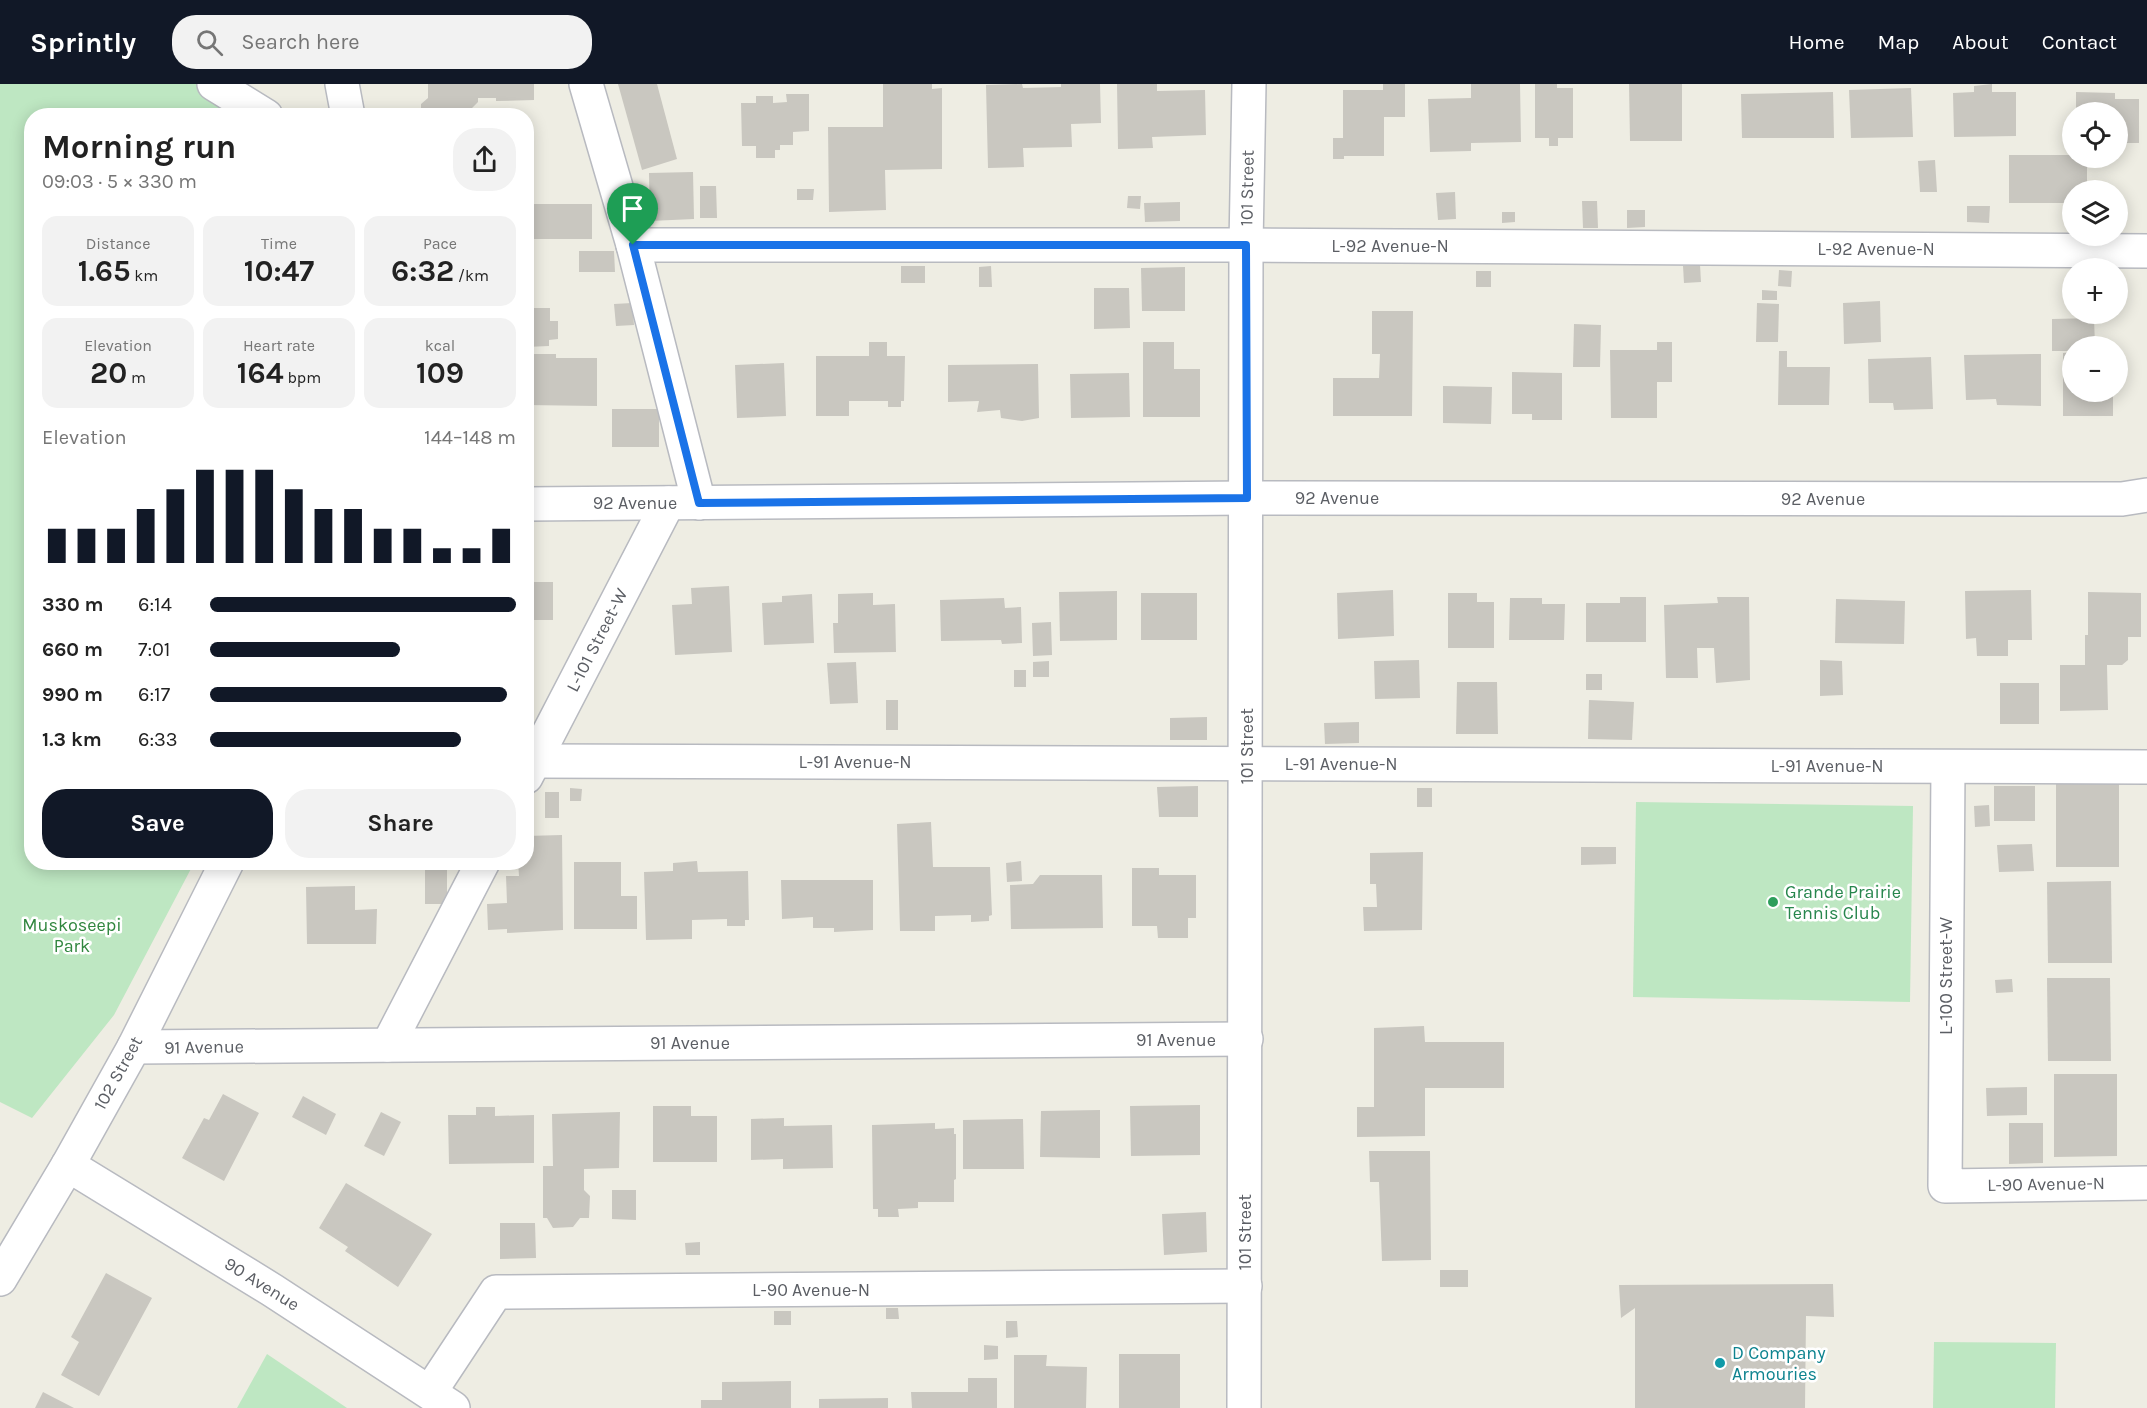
<!DOCTYPE html>
<html lang="en">
<head>
<meta charset="utf-8">
<style>
	:root { --surface:#fff; --page:#f2f2f2; --text:#222; --muted:#767676; --accent:#111827 }
	body { margin:0; font-family:Karla,sans-serif; background:var(--page); color:var(--text); height:100vh; display:flex; flex-direction:column; font-size:22px; white-space:nowrap }
	* { box-sizing:border-box; margin:0 }
	p { font-size:20px; color:var(--muted) }
	.icon { flex:none; width:33px; height:33px; fill:none; stroke:currentColor; stroke-width:2; stroke-linecap:round; stroke-linejoin:round }
	.map { position:relative; flex:1; overflow:hidden }
	.panel { position:absolute; left:24px; top:24px; width:510px; height:762px; display:flex; flex-direction:column; background:var(--surface); border-radius:24px; box-shadow:0 3px 15px #0003 }
	.panel>* { flex:none }
	.fabs { position:absolute; left:2062px; top:18px; display:grid; gap:12px }
	.fabs a { display:grid; place-items:center; width:66px; height:66px; border-radius:50%; background:var(--surface); box-shadow:0 3px 15px #0003; font-size:30px }
	.pin { position:absolute; display:grid; place-items:center; width:51px; height:51px; color:#fff; margin:-62px -26px; border-radius:50% 50% 50% 0; rotate:-45deg; box-shadow:0 0 6px #0007 }
	.pin .icon { rotate:45deg }
	.round { display:grid; place-items:center; flex:none; width:63px; height:63px; border-radius:24px; background:var(--page) }
	.head { display:flex; align-items:center; justify-content:space-between; height:102px; padding:0 18px }
	h1 { font-size:33px; font-weight:700; line-height:45px }
	.figures { display:grid; grid-template-columns:repeat(3,1fr); gap:9px; height:102px; padding:6px 18px }
	.figures div { display:grid; align-content:center; border-radius:15px; background:var(--page); text-align:center }
	.figures b { font-size:30px; font-weight:700 }
	.figures small { font-size:16px; font-weight:400 }
	.figures p { font-size:16px }
	.chart { height:168px; padding:12px 18px }
	.chart p { display:flex; justify-content:space-between }
	.chart svg { width:100%; height:108px; margin-top:6px; stroke:var(--accent); stroke-width:6 }
	.cta { display:flex; gap:12px; margin-top:auto; padding:12px 18px }
	.cta a { flex:1; height:69px; border-radius:24px; background:var(--accent); color:#fff; font-size:24px; font-weight:700; line-height:69px; text-align:center }
	.cta a+a { background:var(--page); color:var(--text) }
	ul { padding:0 18px; list-style:none; font-size:20px }
	li { display:grid; grid-template-columns:96px 72px 1fr; align-items:center; height:45px }
	li i { height:15px; border-radius:8px; background:var(--accent) }
	header { display:flex; align-items:center; gap:36px; box-sizing:border-box; height:84px; padding:0 30px; background:var(--accent); color:#fff }
	header strong { font-size:28px }
	nav { display:flex; gap:33px; margin-inline-start:auto; font-size:21px }
	.search { width:420px; height:54px; background:var(--page); display:flex; align-items:center; gap:15px; box-sizing:border-box; padding:0 21px; border-radius:24px; color:var(--muted); font-size:22px }
	.map>svg:first-child { display:block }
	.green { fill:#bee7c2 }
	.building { fill:#c9c7c0 }
	.lines { fill:none; stroke-linecap:round; stroke-linejoin:round }
	.minor-casing { stroke:#b8bac0; stroke-width:36 }
	.minor { stroke:#fff; stroke-width:33 }
	.route-casing { stroke:#fff; stroke-width:12 }
	.route { stroke:#1a73e8; stroke-width:8 }
	.leisure-dot { fill:#2e9e5b; stroke:#fff; stroke-width:2 }
	.culture-dot { fill:#0f9aa8; stroke:#fff; stroke-width:2 }
	.labels { text-anchor:middle; dominant-baseline:central; stroke-width:5; stroke-linejoin:round; paint-order:stroke }
	.street-label { font-size:18px; fill:#5b5e64; stroke:#fff }
	.leisure-label { font-size:18px; fill:#27864d; stroke:#fff; text-anchor:start }
	.park-label { font-size:18px; fill:#30863e; stroke:#fff }
	.culture-label { font-size:18px; fill:#0d838f; stroke:#fff; text-anchor:start }
</style>
</head>
<body>
<header>
<strong>Sprintly</strong>
<div class="search"><svg class="icon" aria-label="search" viewBox="0 0 24 24"><circle cx="10" cy="10" r="6"/><path d="M15 15l6 6"/></svg>Search here</div>
<nav><a>Home</a><a>Map</a><a>About</a><a>Contact</a></nav>
</header>
<div class="map">
<svg width="2147" height="1324" viewBox="0 0 2147 1324">
	<rect width="100%" height="100%" fill="#eeede3"/>
	<!-- green -->
	<g class="green">
		<polygon points="0,0 204,0 248,31 32,32 32,778 194,779 114,931 32,1034 0,1018"/>
		<polygon points="1636,718 1913,722 1910,918 1633,913"/>
		<polygon points="1934,1258 2056,1259 2055,1324 1933,1324"/>
		<polygon points="267,1270 347,1324 237,1324"/>
	</g>
	<!-- building -->
	<g class="building">
		<polygon points="428,0 534,0 534,16 496,17 496,14 478,14 478,18 469,27 445,28 442,32 423,32 421,29 421,20 428,14"/>
		<polygon points="618,0 657,0 677,75 642,86"/>
		<polygon points="883,0 932,0 932,5 942,4 942,85 885,86 886,126 829,128 828,43 883,43"/>
		<polygon points="1022,0 1023,4 1061,3 1061,0 1100,0 1101,39 1071,40 1072,63 1023,64 1024,83 988,84 986,1"/>
		<polygon points="1117,0 1157,0 1157,7 1205,6 1206,51 1152,53 1153,64 1118,65"/>
		<polygon points="1383,0 1405,0 1405,33 1384,33 1384,72 1344,72 1344,75 1333,75 1333,54 1343,54 1343,6 1383,6"/>
		<polygon points="1471,0 1520,0 1521,58 1471,59 1471,67 1430,68 1428,15 1471,14"/>
		<polygon points="1535,0 1557,0 1557,4 1573,4 1573,54 1558,54 1558,62 1549,62 1549,54 1535,54"/>
		<polygon points="1629,0 1682,0 1682,57 1630,57"/>
		<polygon points="1992,0 1992,8 2016,8 2016,52 1954,53 1953,9 1974,8 1974,2"/>
		<polygon points="1911,4 1913,53 1851,54 1849,6"/>
		<polygon points="1833,8 1834,54 1742,54 1741,10"/>
		<polygon points="2076,8 2115,9 2115,15 2139,15 2139,59 2118,59 2118,28 2076,28"/>
		<polygon points="786,10 809,10 809,47 793,48 793,61 780,61 780,66 775,66 775,74 756,74 756,62 742,62 741,19 756,19 756,12 773,12 773,19 787,18"/>
		<polygon points="2009,71 2073,71 2073,74 2087,74 2087,106 2073,106 2073,119 2009,119"/>
		<polygon points="1935,76 1937,108 1920,108 1918,77"/>
		<polygon points="693,88 694,135 650,137 649,89"/>
		<polygon points="700,102 716,102 717,134 700,134"/>
		<polygon points="797,105 814,105 813,116 797,116"/>
		<polygon points="1455,108 1456,135 1438,136 1436,109"/>
		<polygon points="1128,112 1141,112 1140,125 1127,124"/>
		<polygon points="1582,117 1597,117 1598,144 1583,144"/>
		<polygon points="1180,118 1180,137 1145,138 1144,119"/>
		<rect x="526" y="120" width="66" height="35"/>
		<polygon points="1967,122 1990,122 1989,139 1967,138"/>
		<polygon points="1627,126 1645,126 1645,143 1627,144"/>
		<polygon points="1502,128 1515,128 1515,138 1502,139"/>
		<polygon points="579,167 614,167 615,188 579,188"/>
		<rect x="526" y="175" width="7" height="33"/>
		<polygon points="1700,181 1701,198 1684,199 1683,182"/>
		<rect x="901" y="182" width="24" height="17"/>
		<polygon points="991,182 992,203 979,203 979,183"/>
		<polygon points="1185,183 1185,227 1142,227 1141,184"/>
		<polygon points="1779,186 1792,187 1791,203 1778,202"/>
		<rect x="1476" y="187" width="15" height="16"/>
		<polygon points="1094,204 1129,204 1130,244 1094,245"/>
		<polygon points="1762,206 1777,207 1777,216 1762,216"/>
		<polygon points="1880,217 1881,258 1844,260 1843,219"/>
		<polygon points="632,219 634,241 616,242 614,220"/>
		<polygon points="1757,219 1779,220 1778,258 1756,258"/>
		<polygon points="526,224 550,224 550,237 558,237 558,255 549,256 549,262 526,263"/>
		<polygon points="1372,227 1413,227 1412,332 1333,332 1333,294 1379,294 1380,270 1372,270"/>
		<polygon points="2094,234 2095,262 2073,262 2073,267 2052,267 2052,235"/>
		<polygon points="1574,240 1601,241 1600,283 1573,283"/>
		<polygon points="869,258 887,258 887,272 905,272 904,317 901,317 901,323 888,323 888,317 849,317 849,332 816,332 816,272 869,272"/>
		<polygon points="1143,258 1174,258 1174,285 1200,285 1200,333 1143,333"/>
		<polygon points="1657,258 1672,258 1672,298 1657,298 1657,334 1611,334 1610,266 1657,266"/>
		<polygon points="1779,267 1787,267 1787,283 1830,283 1829,321 1778,321"/>
		<polygon points="2073,268 2073,308 2113,308 2113,332 2063,332 2063,269"/>
		<polygon points="526,270 556,270 556,274 597,274 597,322 526,321"/>
		<polygon points="2041,270 2041,322 1997,321 1996,315 1966,316 1964,271"/>
		<polygon points="1931,273 1933,325 1894,326 1893,319 1869,319 1868,275"/>
		<polygon points="784,279 786,332 737,334 735,281"/>
		<polygon points="1038,280 1039,334 1022,337 1001,334 1000,326 977,328 979,317 948,318 948,281"/>
		<polygon points="1512,288 1562,289 1562,336 1532,336 1532,330 1512,330"/>
		<polygon points="1129,289 1130,333 1071,334 1070,290"/>
		<polygon points="1443,302 1492,303 1491,340 1443,339"/>
		<rect x="612" y="325" width="47" height="38"/>
		<rect x="526" y="498" width="27" height="38"/>
		<polygon points="729,502 732,568 675,571 672,521 692,520 691,504"/>
		<polygon points="1393,506 1394,552 1338,555 1337,509"/>
		<polygon points="2031,506 2032,556 2008,556 2008,572 1977,572 1976,554 1966,555 1965,507"/>
		<polygon points="1117,507 1117,556 1060,557 1059,508"/>
		<polygon points="2088,508 2141,509 2141,553 2128,553 2128,576 2122,581 2107,581 2108,626 2060,627 2060,581 2085,581 2085,551 2088,551"/>
		<polygon points="873,509 873,521 895,520 896,568 834,569 833,539 838,539 838,510"/>
		<rect x="1141" y="509" width="56" height="47"/>
		<polygon points="1448,509 1477,509 1477,518 1494,518 1494,564 1448,564"/>
		<polygon points="812,510 814,559 764,561 762,519 782,518 782,512"/>
		<polygon points="1620,513 1646,513 1646,558 1586,558 1586,519 1620,519"/>
		<polygon points="1717,513 1749,513 1750,596 1716,599 1714,564 1697,564 1698,594 1666,594 1664,521 1718,519"/>
		<polygon points="1004,514 1005,524 1021,523 1022,559 1002,560 1001,556 941,557 940,516"/>
		<polygon points="1510,514 1542,514 1542,520 1565,520 1564,556 1509,556"/>
		<polygon points="1836,515 1905,517 1904,560 1835,559"/>
		<polygon points="1051,538 1052,571 1033,572 1032,539"/>
		<polygon points="1419,576 1420,614 1375,615 1374,577"/>
		<polygon points="1820,576 1842,577 1843,611 1820,612"/>
		<polygon points="1049,577 1049,593 1033,593 1033,578"/>
		<polygon points="856,578 858,619 830,620 827,579"/>
		<rect x="1014" y="586" width="12" height="17"/>
		<rect x="1586" y="590" width="16" height="16"/>
		<polygon points="1457,598 1497,598 1498,650 1456,650"/>
		<rect x="2000" y="599" width="39" height="41"/>
		<rect x="886" y="616" width="12" height="30"/>
		<polygon points="1589,616 1634,618 1632,656 1588,655"/>
		<polygon points="1207,633 1207,656 1170,656 1170,634"/>
		<polygon points="1359,638 1359,659 1325,660 1324,639"/>
		<rect x="2056" y="700" width="63" height="83"/>
		<polygon points="1198,702 1198,733 1159,733 1157,703"/>
		<rect x="1994" y="702" width="41" height="35"/>
		<polygon points="570,704 582,705 581,717 570,717"/>
		<rect x="1417" y="704" width="15" height="19"/>
		<rect x="545" y="708" width="14" height="26"/>
		<polygon points="1989,721 1990,742 1975,743 1974,722"/>
		<polygon points="931,738 933,783 990,783 992,831 989,832 989,837 971,838 971,831 935,832 935,847 900,847 897,740"/>
		<polygon points="562,751 563,846 507,849 507,845 488,846 487,820 507,819 506,792 519,792 518,778 526,778 526,752"/>
		<polygon points="2032,760 2034,787 1999,788 1997,761"/>
		<polygon points="1581,763 1616,763 1616,780 1581,781"/>
		<polygon points="1423,768 1422,846 1364,847 1363,823 1377,823 1376,800 1370,800 1370,769"/>
		<polygon points="697,777 698,788 748,787 749,836 745,836 745,842 727,842 727,835 692,836 692,855 646,856 644,788 673,787 673,779"/>
		<polygon points="1021,777 1022,797 1007,798 1006,779"/>
		<rect x="421" y="778" width="31" height="3"/>
		<polygon points="574,778 621,778 621,812 637,812 637,845 574,845"/>
		<polygon points="1132,784 1159,784 1159,791 1196,791 1196,834 1188,834 1188,854 1158,854 1157,842 1132,842"/>
		<rect x="425" y="785" width="22" height="35"/>
		<polygon points="1040,791 1102,791 1103,844 1011,845 1010,801 1033,800"/>
		<polygon points="781,796 873,796 873,846 834,848 834,844 813,844 813,833 782,835"/>
		<polygon points="2111,797 2112,879 2048,879 2047,798"/>
		<polygon points="355,802 355,826 377,825 376,860 307,860 306,803"/>
		<polygon points="2047,894 2110,894 2111,977 2048,977"/>
		<polygon points="2012,895 2013,908 1996,909 1995,896"/>
		<polygon points="1424,942 1425,958 1504,958 1504,1004 1425,1004 1425,1052 1357,1053 1357,1023 1374,1023 1374,944"/>
		<polygon points="2054,990 2117,990 2117,1072 2054,1073"/>
		<polygon points="2027,1003 2027,1031 1987,1032 1986,1004"/>
		<polygon points="223,1010 259,1029 224,1097 182,1074 204,1034 209,1036"/>
		<polygon points="303,1012 336,1030 326,1051 292,1033"/>
		<polygon points="1200,1021 1200,1071 1131,1072 1130,1022"/>
		<polygon points="653,1022 691,1022 691,1032 717,1032 717,1078 653,1078"/>
		<polygon points="476,1023 495,1023 495,1032 534,1031 534,1079 449,1080 448,1031 476,1031"/>
		<polygon points="1100,1026 1100,1074 1040,1073 1041,1027"/>
		<polygon points="381,1028 401,1038 384,1072 364,1062"/>
		<polygon points="620,1028 619,1084 584,1085 584,1106 590,1112 589,1134 580,1134 573,1143 553,1144 547,1134 543,1134 543,1082 553,1082 552,1030"/>
		<polygon points="784,1034 784,1042 832,1041 833,1084 783,1085 783,1075 751,1076 751,1035"/>
		<polygon points="1023,1035 1024,1085 963,1085 963,1036"/>
		<polygon points="935,1039 935,1045 954,1044 954,1050 956,1050 956,1095 954,1096 954,1118 918,1118 918,1124 898,1125 899,1133 878,1133 878,1125 873,1125 872,1041"/>
		<polygon points="2009,1039 2043,1039 2043,1079 2009,1080"/>
		<polygon points="1369,1067 1430,1067 1431,1176 1382,1177 1379,1098 1370,1098"/>
		<polygon points="346,1099 432,1150 398,1203 345,1167 348,1163 319,1144"/>
		<polygon points="612,1106 636,1106 636,1136 612,1135"/>
		<polygon points="1206,1128 1207,1168 1164,1171 1162,1130"/>
		<polygon points="500,1139 535,1139 536,1174 500,1175"/>
		<polygon points="700,1158 700,1171 686,1171 685,1159"/>
		<rect x="1440" y="1186" width="28" height="17"/>
		<polygon points="106,1189 152,1214 99,1312 61,1291 79,1258 71,1253"/>
		<polygon points="1833,1200 1834,1233 1806,1232 1805,1324 1635,1324 1635,1224 1621,1234 1619,1201"/>
		<polygon points="886,1224 898,1224 899,1235 886,1235"/>
		<rect x="774" y="1227" width="17" height="14"/>
		<polygon points="1006,1237 1017,1237 1018,1253 1006,1254"/>
		<polygon points="984,1261 998,1262 998,1275 984,1276"/>
		<rect x="1119" y="1270" width="61" height="54"/>
		<polygon points="1014,1271 1047,1271 1046,1282 1087,1283 1086,1324 1014,1324"/>
		<polygon points="968,1294 997,1294 997,1324 912,1324 911,1308 968,1308"/>
		<polygon points="791,1297 791,1324 701,1324 701,1316 722,1316 722,1298"/>
		<polygon points="43,1308 74,1324 35,1324"/>
		<polygon points="888,1314 888,1324 819,1324 819,1315"/>
	</g>
	<g class="lines">
		<!-- minor casing -->
		<g class="minor-casing">
			<g id="minor">
				<polyline points="214,0 266,32"/>
				<polyline points="342,0 348,32"/>
				<polyline points="586,0 633,161 699,419"/>
				<polyline points="633,161 1246,161 2147,167"/>
				<polyline points="526,420 1247,414 2122,415 2147,411"/>
				<polyline points="535,677 2147,683"/>
				<polyline points="1948,683 1945,1102 2147,1099"/>
				<polyline points="526,693 668,419"/>
				<polyline points="388,961 483,778"/>
				<polyline points="134,963 1246,955"/>
				<polyline points="68,1081 272,1206 453,1324"/>
				<polyline points="0,1195 68,1081 134,963 227,778"/>
				<polyline points="430,1308 496,1208 1245,1202"/>
				<polyline points="1244,1324 1246,161 1249,0"/>
			</g>
		</g>
		<!-- minor -->
		<use href="#minor" class="minor"/>
	</g>
	<g class="lines">
		<!-- route casing -->
		<g class="route-casing">
			<polygon id="route" points="633,161 1246,161 1247,414 699,419"/>
		</g>
		<!-- route -->
		<use href="#route" class="route"/>
	</g>
	<!-- markers -->
	<circle class="leisure-dot" cx="1773" cy="818" r="6"/>
	<circle class="culture-dot" cx="1720" cy="1279" r="6"/>
	<g class="labels">
		<!-- street labels -->
		<g class="street-label">
			<text transform="translate(1247 104) rotate(-89)">101 Street</text>
			<text x="1390" y="162">L-92 Avenue-N</text>
			<text x="1876" y="165">L-92 Avenue-N</text>
			<text x="1337" y="414">92 Avenue</text>
			<text x="1823" y="415">92 Avenue</text>
			<text x="635" y="419">92 Avenue</text>
			<text transform="translate(597 556) rotate(-63)">L-101 Street-W</text>
			<text transform="translate(1247 662) rotate(-90)">101 Street</text>
			<text x="855" y="678">L-91 Avenue-N</text>
			<text x="1341" y="680">L-91 Avenue-N</text>
			<text x="1827" y="682">L-91 Avenue-N</text>
			<text transform="translate(1946 892) rotate(-90)">L-100 Street-W</text>
			<text x="1176" y="956">91 Avenue</text>
			<text x="690" y="959">91 Avenue</text>
			<text transform="translate(204 963) rotate(-1)">91 Avenue</text>
			<text transform="translate(118 989) rotate(-61)">102 Street</text>
			<text transform="translate(2046 1100) rotate(-1)">L-90 Avenue-N</text>
			<text transform="translate(1245 1148) rotate(-90)">101 Street</text>
			<text transform="translate(262 1200) rotate(32)">90 Avenue</text>
			<text x="811" y="1206">L-90 Avenue-N</text>
		</g>
		<!-- leisure labels -->
		<g class="leisure-label">
			<text x="1785" y="808">Grande Prairie<tspan x="1785" dy="21">Tennis Club</tspan></text>
		</g>
		<!-- park labels -->
		<g class="park-label">
			<text x="72" y="841">Muskoseepi<tspan x="72" dy="21">Park</tspan></text>
		</g>
		<!-- culture labels -->
		<g class="culture-label">
			<text x="1732" y="1269">D Company<tspan x="1732" dy="21">Armouries</tspan></text>
		</g>
	</g>
</svg>
<div class="fabs">
<a><svg class="icon" aria-label="locate" viewBox="0 0 24 24"><circle cx="12" cy="12" r="6"/><path d="M12 2v4M12 18v4M2 12h4M18 12h4"/></svg></a>
<a><svg class="icon" aria-label="layers" viewBox="0 0 24 24"><path d="M12 4l9 5-9 5-9-5zM3 14l9 5 9-5"/></svg></a>
<a>+</a>
<a>−</a>
</div>
<div class="pin" style="left:633px;top:161px;background:#1e9e55"><svg class="icon" aria-label="arrive" viewBox="0 0 24 24"><path d="M6 21V4h12l-3 4 3 4H6"/></svg></div>
<section class="panel">
<div class="head"><div><h1>Morning run</h1><p>09:03 · 5 × 330 m</p></div><a class="round"><svg class="icon" aria-label="share" viewBox="0 0 24 24"><path d="M12 15V3M7 8l5-5 5 5M5 13v7h14v-7"/></svg></a></div>
<div class="figures">
<div><p>Distance</p><b>1.65<small> km</small></b></div>
<div><p>Time</p><b>10:47</b></div>
<div><p>Pace</p><b>6:32<small> /km</small></b></div>
</div>
<div class="figures">
<div><p>Elevation</p><b>20<small> m</small></b></div>
<div><p>Heart rate</p><b>164<small> bpm</small></b></div>
<div><p>kcal</p><b>109</b></div>
</div>
<div class="chart"><p><span>Elevation</span>144–148 m</p>
<svg viewBox="0 0 160 44" preserveAspectRatio="none"><path d="M5 44V30M15 44V30M25 44V30M35 44V22M45 44V14M55 44V6M65 44V6M75 44V6M85 44V14M95 44V22M105 44V22M115 44V30M125 44V30M135 44V38M145 44V38M155 44V30"/></svg>
</div>
<ul>
<li><b>330 m</b>6:14<i style="width:100%"></i></li>
<li><b>660 m</b>7:01<i style="width:62%"></i></li>
<li><b>990 m</b>6:17<i style="width:97%"></i></li>
<li><b>1.3 km</b>6:33<i style="width:82%"></i></li>
</ul>
<div class="cta"><a>Save</a><a>Share</a></div>
</section>
</div>
</body>
</html>
